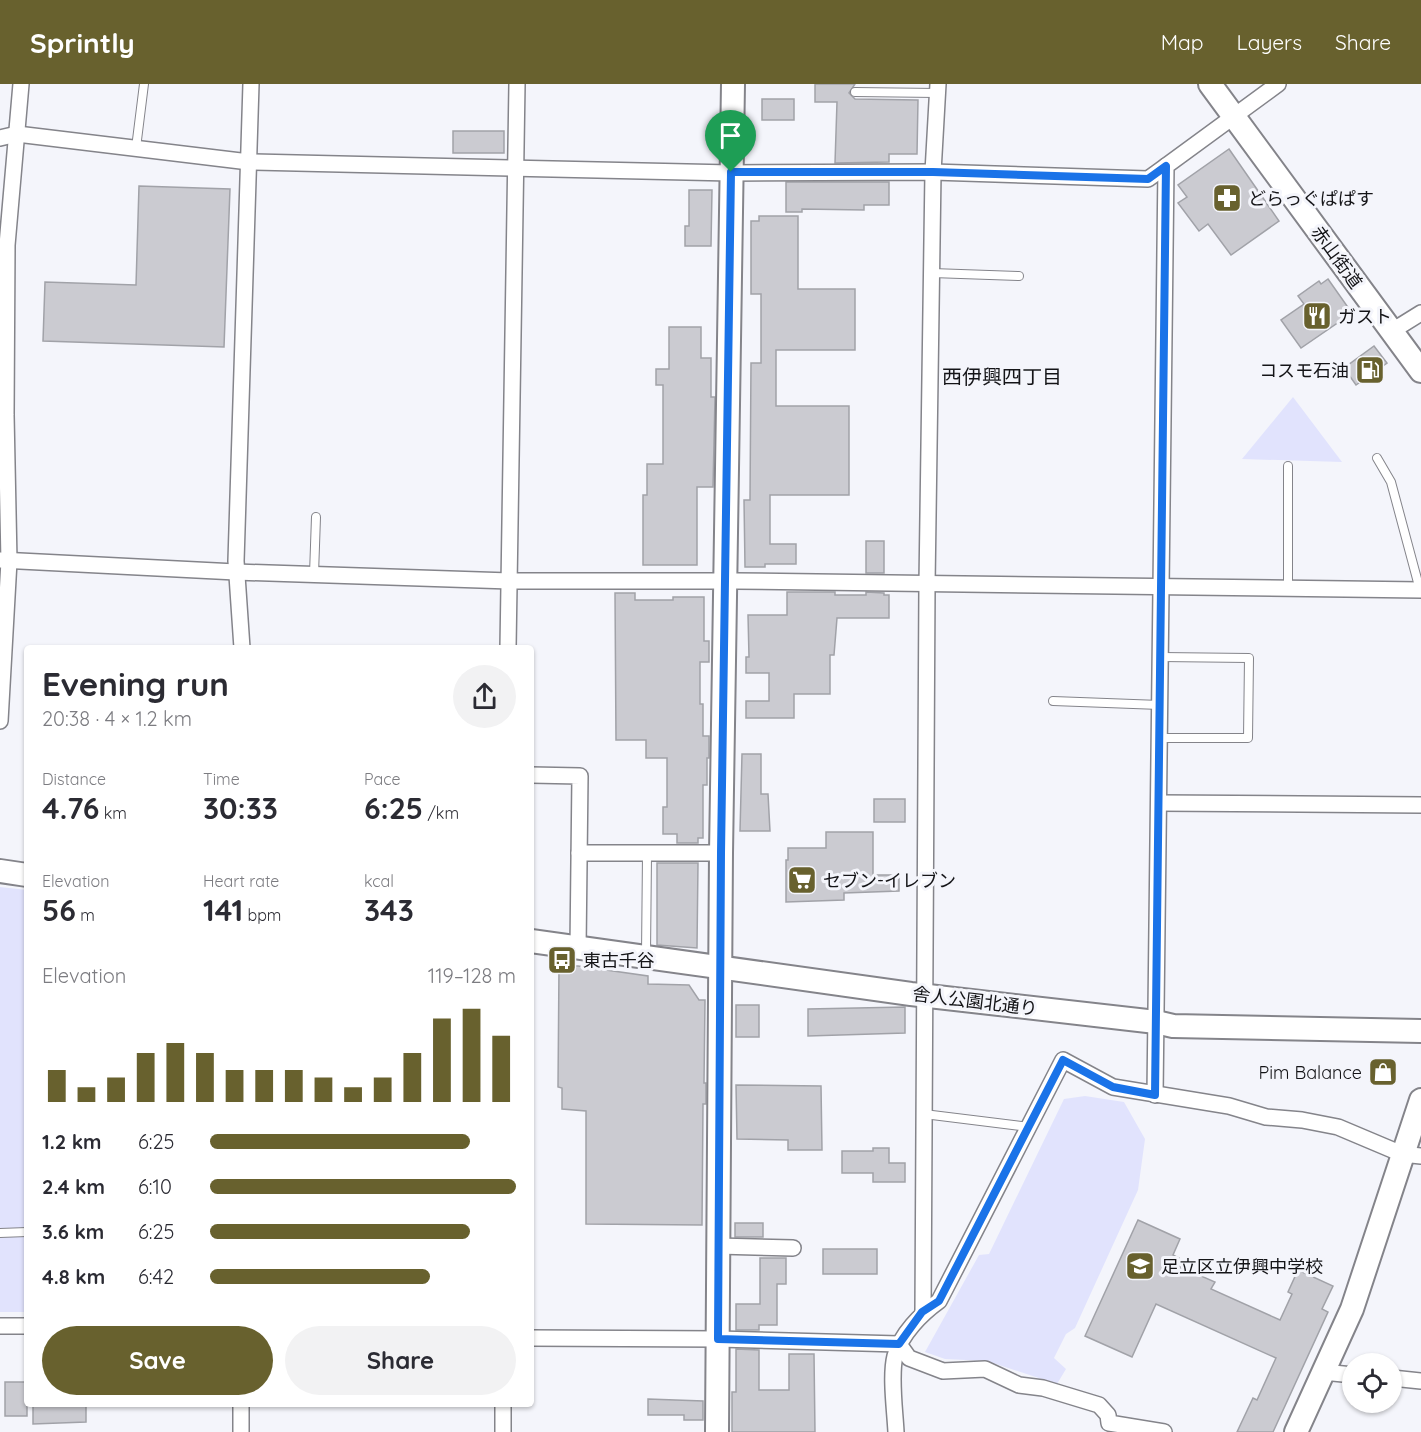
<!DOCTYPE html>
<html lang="en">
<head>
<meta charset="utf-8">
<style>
	:root { --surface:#fff; --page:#f2f2f3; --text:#2b2b33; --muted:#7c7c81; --accent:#68612e }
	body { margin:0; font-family:Quicksand,"Noto Sans JP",sans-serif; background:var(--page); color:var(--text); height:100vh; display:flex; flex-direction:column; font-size:22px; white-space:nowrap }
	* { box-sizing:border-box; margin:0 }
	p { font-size:20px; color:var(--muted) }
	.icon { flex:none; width:33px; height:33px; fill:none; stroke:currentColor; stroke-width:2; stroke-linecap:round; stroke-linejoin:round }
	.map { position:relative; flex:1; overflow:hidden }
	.panel { position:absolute; left:24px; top:561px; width:510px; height:762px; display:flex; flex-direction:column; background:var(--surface); border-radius:6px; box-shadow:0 2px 4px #0004 }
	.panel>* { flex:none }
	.tools { position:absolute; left:1342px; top:1269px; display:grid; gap:12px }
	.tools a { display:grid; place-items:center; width:60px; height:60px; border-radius:50%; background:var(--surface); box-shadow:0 2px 4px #0004; font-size:30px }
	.pin { position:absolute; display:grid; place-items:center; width:51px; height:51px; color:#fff; margin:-62px -26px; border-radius:50% 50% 50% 0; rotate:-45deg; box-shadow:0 0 6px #0007 }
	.pin .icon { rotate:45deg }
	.round { display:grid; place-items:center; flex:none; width:63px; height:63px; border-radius:32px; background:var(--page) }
	.overview { display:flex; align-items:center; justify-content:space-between; height:102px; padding:0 18px }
	h1 { font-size:33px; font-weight:700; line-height:45px }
	.figures { display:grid; grid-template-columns:repeat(3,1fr); gap:9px; height:102px; padding:6px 18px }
	.figures div { display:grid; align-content:center }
	.figures b { font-size:30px; font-weight:700 }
	.figures small { font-size:16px; font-weight:400 }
	.figures p { font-size:16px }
	.chart { height:168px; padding:12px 18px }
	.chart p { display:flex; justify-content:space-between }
	.chart svg { width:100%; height:108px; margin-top:6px; stroke:var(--accent); stroke-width:6 }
	.button { display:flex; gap:12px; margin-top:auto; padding:12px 18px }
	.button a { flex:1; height:69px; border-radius:36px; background:var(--accent); color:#fff; font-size:24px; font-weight:700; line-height:69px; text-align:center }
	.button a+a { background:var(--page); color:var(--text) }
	ul { padding:0 18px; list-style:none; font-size:20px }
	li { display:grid; grid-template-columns:96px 72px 1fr; align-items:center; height:45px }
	li i { height:15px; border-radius:8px; background:var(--accent) }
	header { display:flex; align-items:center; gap:36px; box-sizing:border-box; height:84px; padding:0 30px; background:var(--accent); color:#fff }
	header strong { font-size:28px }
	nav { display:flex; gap:33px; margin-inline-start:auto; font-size:21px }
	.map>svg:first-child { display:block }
	.green { fill:#e1e3fd }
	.building { fill:#cbcbd1; stroke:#a1a2a8; stroke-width:1.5 }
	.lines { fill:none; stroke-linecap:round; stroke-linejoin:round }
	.lane-casing { stroke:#84848a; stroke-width:10 }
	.street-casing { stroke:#84848a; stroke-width:18 }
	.secondary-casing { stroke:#84848a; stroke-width:26 }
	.lane { stroke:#fff; stroke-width:8 }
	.street { stroke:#fff; stroke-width:15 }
	.secondary { stroke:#fff; stroke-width:22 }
	.route-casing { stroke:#fff; stroke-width:12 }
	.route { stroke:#1a73e8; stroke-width:8 }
	.labels { text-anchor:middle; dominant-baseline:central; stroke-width:6; stroke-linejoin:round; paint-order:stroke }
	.poi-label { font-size:18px; fill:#141417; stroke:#f4f5fb; text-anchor:start }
	.street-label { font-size:18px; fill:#141417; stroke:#f4f5fb }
	.neighbourhood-label { font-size:20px; fill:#141417; stroke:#f4f5fb }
</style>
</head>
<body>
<header>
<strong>Sprintly</strong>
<nav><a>Map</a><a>Layers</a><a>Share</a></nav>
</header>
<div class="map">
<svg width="1421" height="1348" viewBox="0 0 1421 1348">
	<rect width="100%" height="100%" fill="#f4f5fb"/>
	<!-- green -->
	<g class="green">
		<polygon points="1293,313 1342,378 1242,375"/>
		<polygon points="0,803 27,806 27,1228 0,1228"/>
		<polygon points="1085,1012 1124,1018 1145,1055 1138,1106 1075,1244 1066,1250 1054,1274 1066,1285 1057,1300 987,1277 945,1275 925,1268 979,1171 989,1170 1064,1015"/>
	</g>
	<!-- building -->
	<g class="building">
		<polygon points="815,0 855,0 849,9 855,15 918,16 917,70 889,70 889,78 835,79 837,18 815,18"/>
		<rect x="762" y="15" width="32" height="21"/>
		<rect x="453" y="47" width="51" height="22"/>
		<polygon points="1229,65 1279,137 1231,171 1208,140 1199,147 1178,119 1187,113 1178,101"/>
		<polygon points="786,98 889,98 889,121 864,121 864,126 802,125 802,128 786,128"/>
		<polygon points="139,102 230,105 224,263 43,257 45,198 136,201"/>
		<polygon points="689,106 712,106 711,162 685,162 685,142 689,142"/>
		<polygon points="759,132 798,132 798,205 855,205 855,266 776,266 776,322 849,322 849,411 770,411 770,460 796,460 796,480 765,480 765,483 745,483 744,416 750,416 751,279 761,279 761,210 751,210 751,137 759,137"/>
		<polygon points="1328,195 1352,229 1301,264 1281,236 1304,220 1298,212 1319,197 1321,200"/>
		<polygon points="669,243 701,243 701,274 711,274 711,313 715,313 713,403 697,403 697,481 643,481 643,411 647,411 647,380 663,380 663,301 656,301 656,285 669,285"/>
		<polygon points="1374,262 1387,279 1356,301 1344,284"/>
		<rect x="866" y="457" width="18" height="32"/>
		<polygon points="787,508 835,508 835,511 866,511 866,508 884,509 884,511 889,511 889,534 837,534 834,571 830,571 830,610 794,610 794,634 746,634 746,617 769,617 769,589 746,589 746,573 749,573 748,531 787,531"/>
		<polygon points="615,509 635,509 635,516 673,516 673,513 704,513 704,557 709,557 709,578 700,578 700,620 703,620 703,652 709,652 709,674 707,674 707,701 703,701 703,754 698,754 698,759 677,759 677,750 663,750 663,723 667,723 667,674 646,674 646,656 616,656"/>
		<polygon points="742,670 761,670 761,710 768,710 770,747 740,747"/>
		<rect x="874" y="715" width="31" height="23"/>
		<polygon points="826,748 873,748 873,791 899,791 899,807 844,809 844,816 786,818 786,776 788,776 788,764 826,764"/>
		<polygon points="657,779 698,779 697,864 657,861"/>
		<polygon points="559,882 578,882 648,892 648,900 689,901 699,916 705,916 704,999 706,999 706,1020 703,1020 702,1141 586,1140 586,1027 562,1025 562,1004 558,1003"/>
		<rect x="736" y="921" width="23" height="32"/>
		<polygon points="905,923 905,949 808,952 808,925"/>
		<polygon points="736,1001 821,1002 822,1066 788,1066 788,1056 737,1055"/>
		<polygon points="873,1064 889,1064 889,1079 905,1079 905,1098 873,1098 873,1089 842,1089 842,1067 873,1067"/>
		<polygon points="1138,1136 1180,1155 1173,1171 1179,1174 1176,1181 1215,1198 1211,1205 1280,1236 1292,1210 1288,1208 1298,1186 1333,1202 1322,1225 1328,1228 1273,1348 1237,1348 1253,1314 1257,1316 1276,1274 1156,1220 1132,1273 1085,1252"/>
		<rect x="735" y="1139" width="28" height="14"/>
		<rect x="823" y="1165" width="54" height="25"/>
		<polygon points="760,1174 786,1174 786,1200 777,1200 777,1241 759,1241 759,1246 736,1246 736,1220 760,1220"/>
		<polygon points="736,1265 759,1266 759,1306 789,1306 789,1270 814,1270 815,1348 732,1348 732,1308 736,1308"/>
		<rect x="5" y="1298" width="22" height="34"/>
		<polygon points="648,1315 703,1317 703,1336 684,1336 684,1331 648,1331"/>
		<polygon points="69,1320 86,1320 86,1338 33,1340 33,1322 69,1322"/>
	</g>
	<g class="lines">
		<!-- lane casing -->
		<g class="lane-casing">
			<g id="lane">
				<polyline points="855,8 937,9"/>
				<polyline points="136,64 144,0"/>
				<polyline points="932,189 1019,192"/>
				<polyline points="1377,374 1391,398 1420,506"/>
				<polyline points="1288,382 1288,504"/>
				<polyline points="314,490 316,433"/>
				<polyline points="1053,617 1160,621"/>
				<polyline points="1160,654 1248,654 1249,574 1161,573"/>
				<polyline points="646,870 647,770"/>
				<polyline points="924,1030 1029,1043"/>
				<polyline points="0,1149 27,1148"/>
			</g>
		</g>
		<!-- street casing -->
		<g class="street-casing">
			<g id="street">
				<polyline points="0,54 17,50 249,78 731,89 933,88 1148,95 1166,82"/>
				<polyline points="1392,247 1421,229"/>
				<polyline points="0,476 236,488 510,497 736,497 1421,506"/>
				<polyline points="242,564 236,477 251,0"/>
				<polyline points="508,564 517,0"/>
				<polyline points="0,637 9,477 6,331 7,161 21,0"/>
				<polyline points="531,691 580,692 578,864"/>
				<polyline points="1159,719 1421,721"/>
				<polyline points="579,769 721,769"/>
				<polyline points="1155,1011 1166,82 1278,0"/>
				<polyline points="718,1162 793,1164"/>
				<polyline points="923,1229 927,500 933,88 938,0"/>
				<polyline points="0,1242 27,1242"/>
				<polyline points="531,1254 718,1255 899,1260 909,1274 943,1287 985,1285 1019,1301 1043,1304 1099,1321 1108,1331 1109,1339 1164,1348"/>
				<polyline points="1323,1288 1353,1291"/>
				<polyline points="1392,1294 1421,1297"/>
				<polyline points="241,1348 241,1320"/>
				<polyline points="503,1348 503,1320"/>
				<path d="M 896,1348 C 895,1327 890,1292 895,1272 C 901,1250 921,1230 939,1217 L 1063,976 L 1113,1003 L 1229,1022 L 1266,1033 L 1302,1036 L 1338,1043 L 1402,1070 L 1421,1072"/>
			</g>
		</g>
		<!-- secondary casing -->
		<g class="secondary-casing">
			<g id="secondary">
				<polyline points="1210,0 1421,287"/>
				<polyline points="0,787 27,791"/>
				<polyline points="531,857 911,910 1156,938 1173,942 1421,947"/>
				<polyline points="717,1348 721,769 733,0"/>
				<polyline points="1296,1348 1352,1225 1421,1016"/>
			</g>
		</g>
		<!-- lane -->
		<use href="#lane" class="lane"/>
		<!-- street -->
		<use href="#street" class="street"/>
		<!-- secondary -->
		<use href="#secondary" class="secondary"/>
	</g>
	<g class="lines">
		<!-- route casing -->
		<g class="route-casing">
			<polygon id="route" points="1166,82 1155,1011 1113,1003 1063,976 939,1217 922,1228 899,1260 718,1255 721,769 731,88 933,88 1148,95"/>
		</g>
		<!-- route -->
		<use href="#route" class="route"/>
	</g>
	<!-- icons -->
	<defs>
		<g id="pharmacy-square" transform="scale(1.5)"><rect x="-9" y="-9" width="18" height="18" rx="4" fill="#68612e" stroke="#f4f5fb"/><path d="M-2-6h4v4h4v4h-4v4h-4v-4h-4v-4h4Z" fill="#fff"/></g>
		<g id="restaurant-square" transform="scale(1.5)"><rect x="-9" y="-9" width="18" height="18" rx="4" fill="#68612e" stroke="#f4f5fb"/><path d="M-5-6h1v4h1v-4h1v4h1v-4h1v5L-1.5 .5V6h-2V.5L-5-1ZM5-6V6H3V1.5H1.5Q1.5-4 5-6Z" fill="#fff"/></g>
		<g id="fuel-square" transform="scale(1.5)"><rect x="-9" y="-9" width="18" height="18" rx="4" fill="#68612e" stroke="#f4f5fb"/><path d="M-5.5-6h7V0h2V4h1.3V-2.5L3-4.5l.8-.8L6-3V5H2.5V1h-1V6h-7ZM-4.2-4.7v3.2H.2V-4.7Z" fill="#fff"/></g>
		<g id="supermarket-square" transform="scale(1.5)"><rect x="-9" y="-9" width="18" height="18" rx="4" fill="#68612e" stroke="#f4f5fb"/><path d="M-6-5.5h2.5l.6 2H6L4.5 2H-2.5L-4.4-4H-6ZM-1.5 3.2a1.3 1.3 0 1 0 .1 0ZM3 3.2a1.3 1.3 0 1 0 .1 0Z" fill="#fff"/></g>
		<g id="bus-square" transform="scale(1.5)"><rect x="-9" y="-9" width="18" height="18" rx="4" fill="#68612e" stroke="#f4f5fb"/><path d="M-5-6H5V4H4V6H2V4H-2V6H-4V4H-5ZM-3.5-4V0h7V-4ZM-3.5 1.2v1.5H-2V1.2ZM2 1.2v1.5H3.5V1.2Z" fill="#fff"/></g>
		<g id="shop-square" transform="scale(1.5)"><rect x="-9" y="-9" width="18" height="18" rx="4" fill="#68612e" stroke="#f4f5fb"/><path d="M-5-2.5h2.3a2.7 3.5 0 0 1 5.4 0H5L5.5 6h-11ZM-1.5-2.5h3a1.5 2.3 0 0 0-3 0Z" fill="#fff"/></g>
		<g id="school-square" transform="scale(1.5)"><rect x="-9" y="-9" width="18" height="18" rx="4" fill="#68612e" stroke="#f4f5fb"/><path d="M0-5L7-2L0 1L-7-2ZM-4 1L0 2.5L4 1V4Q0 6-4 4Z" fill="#fff"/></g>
	</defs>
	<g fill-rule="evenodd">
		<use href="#pharmacy-square" x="1227" y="114"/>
		<use href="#restaurant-square" x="1317" y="232"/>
		<use href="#fuel-square" x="1370" y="286"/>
		<use href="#supermarket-square" x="802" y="796"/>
		<use href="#bus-square" x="562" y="876"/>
		<use href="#shop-square" x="1383" y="988"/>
		<use href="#school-square" x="1140" y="1182"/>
	</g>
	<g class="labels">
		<!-- poi labels -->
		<g class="poi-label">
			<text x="1248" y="114">どらっぐぱぱす</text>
			<text x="1338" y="232">ガスト</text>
			<text x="1349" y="286" text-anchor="end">コスモ石油</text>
			<text x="823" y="796">セブン-イレブン</text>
			<text x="583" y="876">東古千谷</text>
			<text x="1362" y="988" text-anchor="end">Pim Balance</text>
			<text x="1161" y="1182">足立区立伊興中学校</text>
		</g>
		<!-- street labels -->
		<g class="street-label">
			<text transform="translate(1337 173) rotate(54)">赤山街道</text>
			<text transform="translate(975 917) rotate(7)">舎人公園北通り</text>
		</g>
		<!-- neighbourhood labels -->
		<g class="neighbourhood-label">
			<text x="1002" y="292">西伊興四丁目</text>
		</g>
	</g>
</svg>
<div class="tools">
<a><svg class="icon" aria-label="locate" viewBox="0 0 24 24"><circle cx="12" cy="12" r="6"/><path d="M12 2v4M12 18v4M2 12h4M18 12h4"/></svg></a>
</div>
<div class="pin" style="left:731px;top:88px;background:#1e9e55"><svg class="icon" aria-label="arrive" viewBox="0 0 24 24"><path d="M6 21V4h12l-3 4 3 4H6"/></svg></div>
<section class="panel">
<div class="overview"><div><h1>Evening run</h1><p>20:38 · 4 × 1.2 km</p></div><a class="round"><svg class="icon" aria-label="share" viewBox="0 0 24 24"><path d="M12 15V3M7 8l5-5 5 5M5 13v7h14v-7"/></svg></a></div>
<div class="figures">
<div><p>Distance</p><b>4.76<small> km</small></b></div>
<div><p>Time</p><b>30:33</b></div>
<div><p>Pace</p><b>6:25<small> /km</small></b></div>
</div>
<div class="figures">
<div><p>Elevation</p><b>56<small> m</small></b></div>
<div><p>Heart rate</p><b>141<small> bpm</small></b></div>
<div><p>kcal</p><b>343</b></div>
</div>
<div class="chart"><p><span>Elevation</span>119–128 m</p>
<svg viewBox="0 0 160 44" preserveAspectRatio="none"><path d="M5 44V31M15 44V38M25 44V34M35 44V24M45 44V20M55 44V24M65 44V31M75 44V31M85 44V31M95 44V34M105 44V38M115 44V34M125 44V24M135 44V10M145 44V6M155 44V17"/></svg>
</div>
<ul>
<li><b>1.2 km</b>6:25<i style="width:85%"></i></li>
<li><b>2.4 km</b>6:10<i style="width:100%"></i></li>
<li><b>3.6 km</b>6:25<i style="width:85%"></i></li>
<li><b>4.8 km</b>6:42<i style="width:72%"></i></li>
</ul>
<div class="button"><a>Save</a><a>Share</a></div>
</section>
</div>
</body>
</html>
